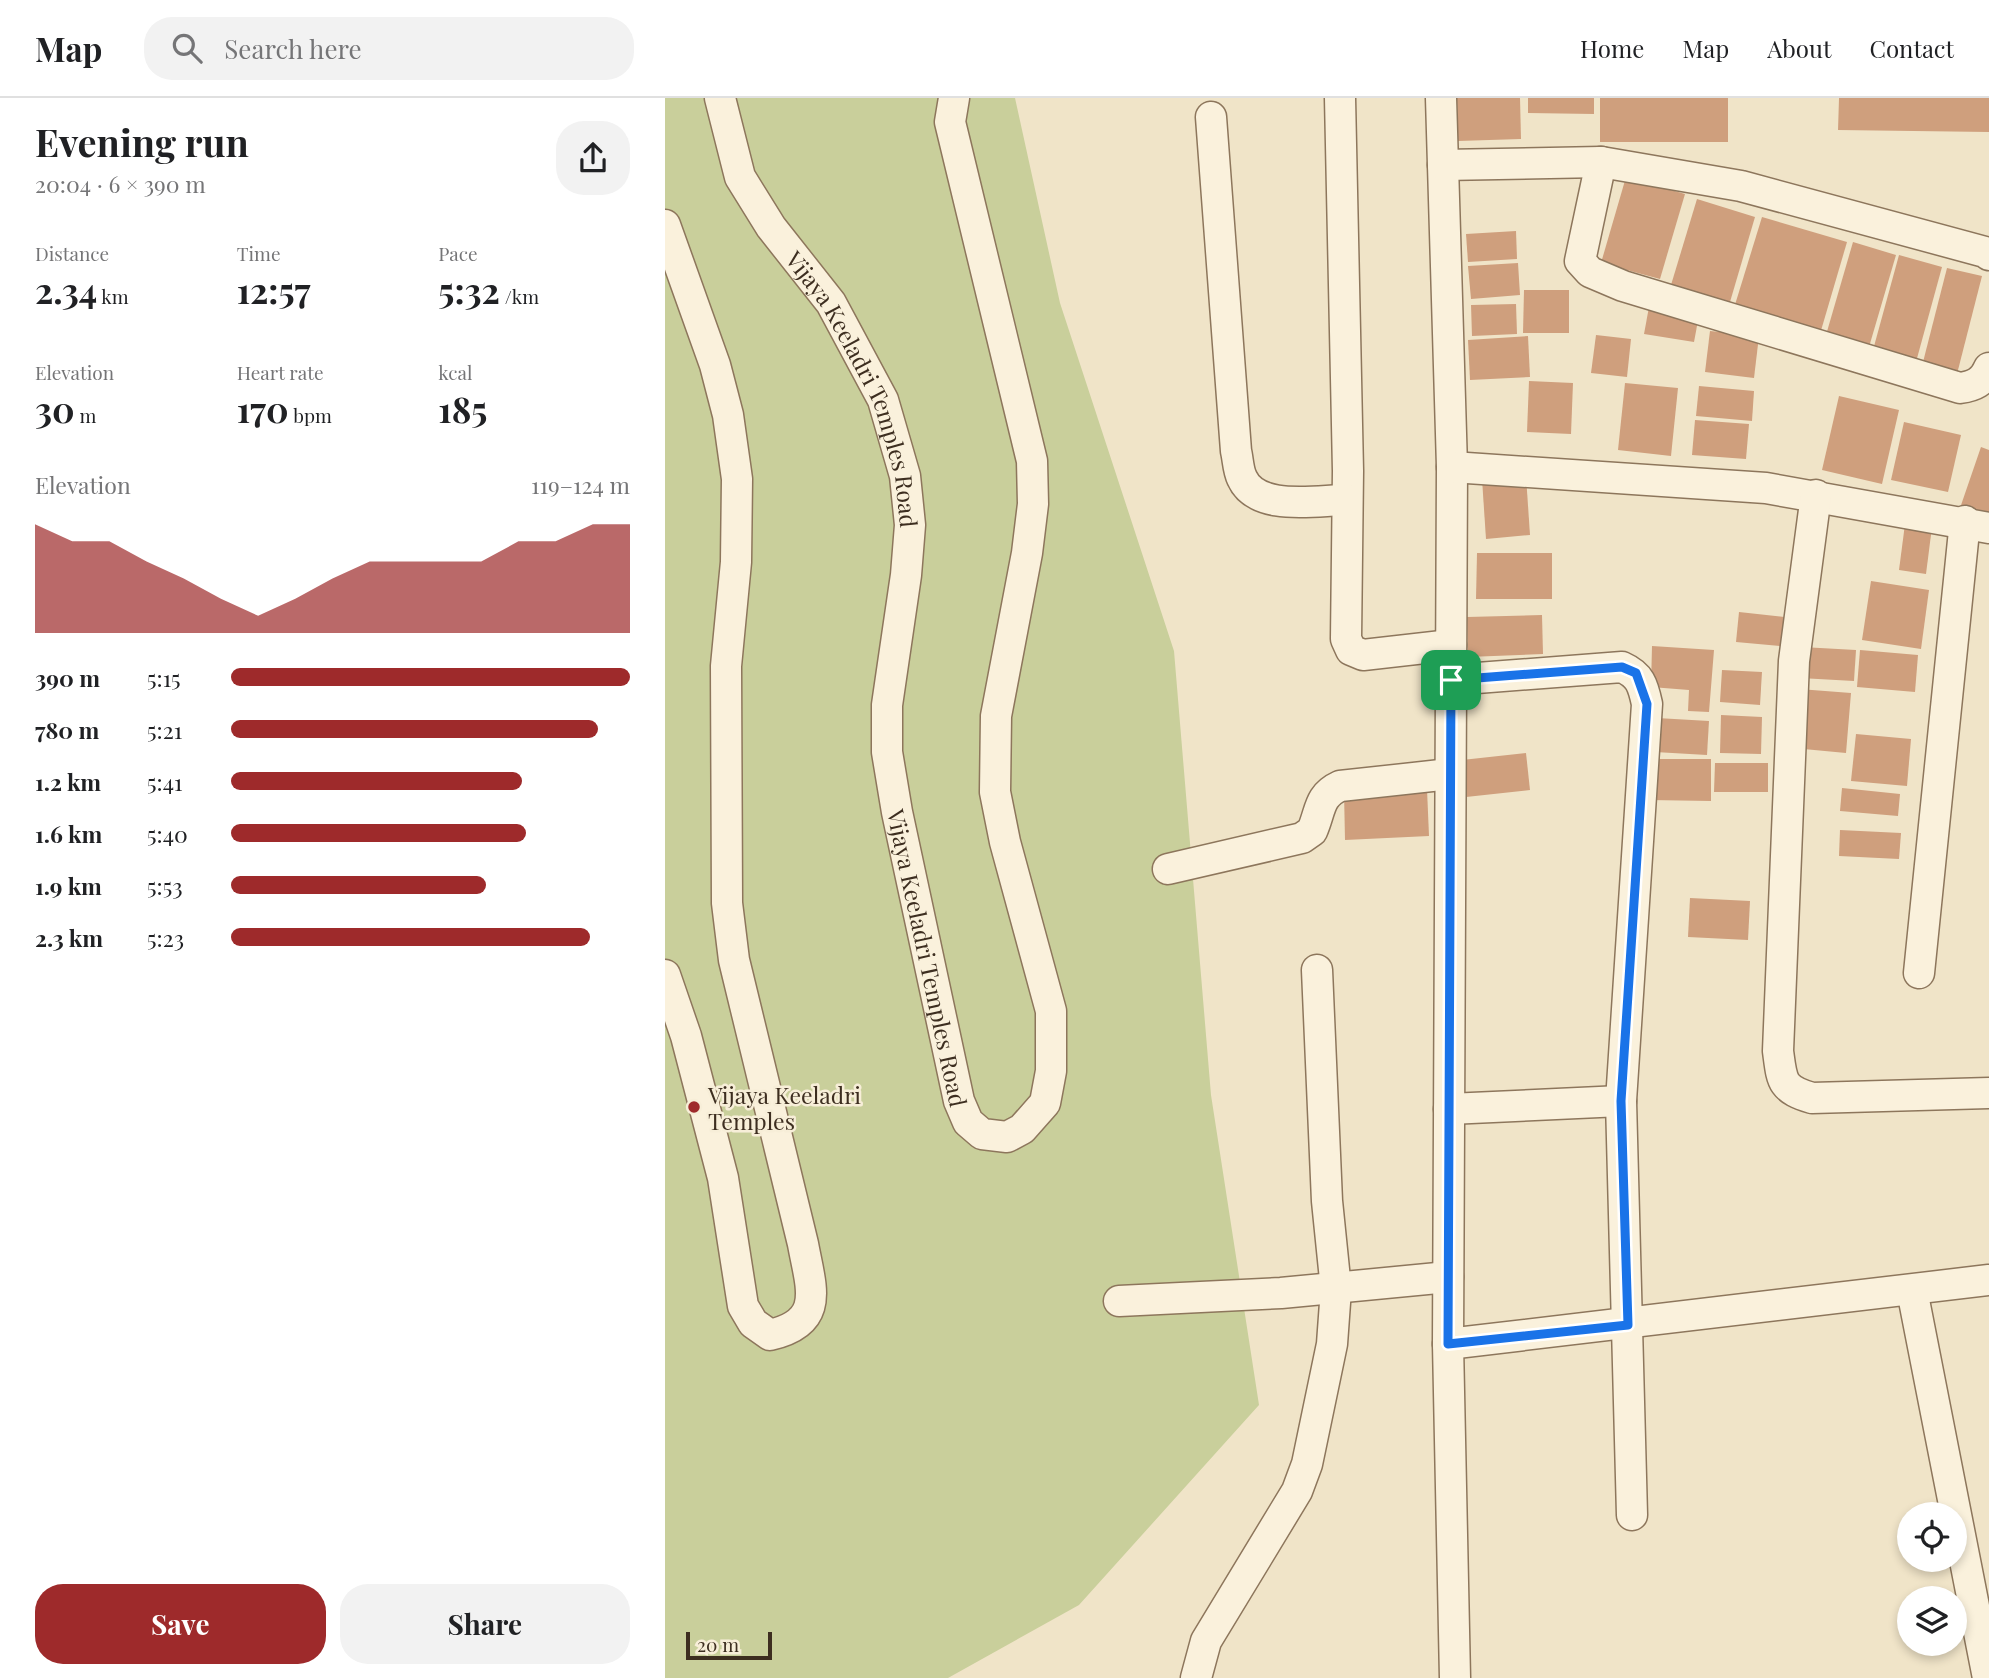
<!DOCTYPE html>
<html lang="en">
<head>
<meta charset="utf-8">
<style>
	:root { --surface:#fff; --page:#f2f2f2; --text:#202124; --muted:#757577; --line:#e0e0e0; --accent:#9e2a2b }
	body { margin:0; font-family:"Playfair Display",serif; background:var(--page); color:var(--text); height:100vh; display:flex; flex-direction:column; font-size:26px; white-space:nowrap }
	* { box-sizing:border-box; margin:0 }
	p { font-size:23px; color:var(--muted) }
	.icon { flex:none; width:38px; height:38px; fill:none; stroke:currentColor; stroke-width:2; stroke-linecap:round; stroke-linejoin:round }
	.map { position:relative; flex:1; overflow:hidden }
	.sheet { display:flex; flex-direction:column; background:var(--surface); width:665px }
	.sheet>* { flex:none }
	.fabs { position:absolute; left:1232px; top:1404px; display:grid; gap:14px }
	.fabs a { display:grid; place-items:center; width:70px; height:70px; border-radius:50%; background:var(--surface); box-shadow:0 4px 10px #0003; font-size:35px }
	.scale { position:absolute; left:21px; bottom:18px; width:86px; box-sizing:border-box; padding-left:7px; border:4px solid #3d2e20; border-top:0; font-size:19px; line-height:24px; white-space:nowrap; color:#3d2e20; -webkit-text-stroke:5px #f7eed8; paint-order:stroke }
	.pin { position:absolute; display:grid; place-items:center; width:60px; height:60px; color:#fff; margin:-30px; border-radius:14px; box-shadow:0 4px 10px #0006 }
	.round { display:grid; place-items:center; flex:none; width:74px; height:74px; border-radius:28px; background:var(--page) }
	.summary { display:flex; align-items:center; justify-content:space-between; height:119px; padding:0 35px }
	h1 { font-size:38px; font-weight:700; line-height:52px }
	.figures { display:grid; grid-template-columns:repeat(3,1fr); gap:10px; height:119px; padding:7px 35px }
	.figures div { display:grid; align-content:center }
	.figures b { font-size:35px; font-weight:700 }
	.figures small { font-size:19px; font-weight:400 }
	.figures p { font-size:19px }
	.chart { height:196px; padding:14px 35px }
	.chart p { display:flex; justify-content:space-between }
	.chart svg { width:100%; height:126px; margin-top:7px; fill:var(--accent); opacity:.7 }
	.button { display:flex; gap:14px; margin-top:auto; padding:14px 35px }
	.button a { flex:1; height:80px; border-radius:28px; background:var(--accent); color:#fff; font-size:28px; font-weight:700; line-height:80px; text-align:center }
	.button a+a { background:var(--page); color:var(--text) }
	ul { padding:0 35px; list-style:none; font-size:23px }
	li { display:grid; grid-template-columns:112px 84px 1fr; align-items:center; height:52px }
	li i { height:18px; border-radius:9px; background:var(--accent) }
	header { display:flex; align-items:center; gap:42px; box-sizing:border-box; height:98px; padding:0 35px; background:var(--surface); border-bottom:2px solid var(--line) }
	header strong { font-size:33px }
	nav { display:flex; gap:38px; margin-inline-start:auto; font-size:24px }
	.search { width:490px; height:63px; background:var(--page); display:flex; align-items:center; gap:18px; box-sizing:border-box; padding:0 24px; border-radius:28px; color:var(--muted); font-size:26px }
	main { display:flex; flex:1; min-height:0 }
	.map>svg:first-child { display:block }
	.green { fill:#c9cf9b }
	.building { fill:#cf9f7d }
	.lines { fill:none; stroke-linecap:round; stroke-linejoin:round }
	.minor-casing { stroke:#8d765c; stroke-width:33 }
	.minor { stroke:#faf1dc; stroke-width:30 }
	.route-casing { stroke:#fff; stroke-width:14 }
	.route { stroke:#1a73e8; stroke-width:9 }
	.poi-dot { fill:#9e2a2b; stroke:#f7eed8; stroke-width:2.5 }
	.labels { text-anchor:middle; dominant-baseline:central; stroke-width:5; stroke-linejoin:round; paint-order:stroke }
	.street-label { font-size:23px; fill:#3d2e20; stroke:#f7eed8 }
	.poi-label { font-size:23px; fill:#3d2e20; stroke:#f7eed8; text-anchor:start }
</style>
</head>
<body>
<header>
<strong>Map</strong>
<div class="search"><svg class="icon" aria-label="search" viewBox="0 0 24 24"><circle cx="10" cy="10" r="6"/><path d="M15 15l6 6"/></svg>Search here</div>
<nav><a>Home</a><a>Map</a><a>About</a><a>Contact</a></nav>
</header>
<main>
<section class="sheet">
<div class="summary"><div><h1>Evening run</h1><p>20:04 · 6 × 390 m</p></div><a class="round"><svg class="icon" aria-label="share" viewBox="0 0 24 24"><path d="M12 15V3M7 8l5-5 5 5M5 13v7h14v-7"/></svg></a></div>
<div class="figures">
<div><p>Distance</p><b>2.34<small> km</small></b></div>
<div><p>Time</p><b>12:57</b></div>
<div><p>Pace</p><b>5:32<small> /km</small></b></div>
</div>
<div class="figures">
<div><p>Elevation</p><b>30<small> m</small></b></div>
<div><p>Heart rate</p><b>170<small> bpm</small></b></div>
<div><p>kcal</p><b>185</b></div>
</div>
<div class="chart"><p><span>Elevation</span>119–124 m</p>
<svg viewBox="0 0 160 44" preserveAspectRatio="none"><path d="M0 44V6L10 12L20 12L30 19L40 25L50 32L60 38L70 32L80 25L90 19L100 19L110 19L120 19L130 12L140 12L150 6L160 6V44z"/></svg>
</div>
<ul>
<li><b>390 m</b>5:15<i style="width:100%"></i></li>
<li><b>780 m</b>5:21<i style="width:92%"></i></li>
<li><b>1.2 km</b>5:41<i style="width:73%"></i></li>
<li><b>1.6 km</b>5:40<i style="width:74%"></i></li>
<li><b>1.9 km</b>5:53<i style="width:64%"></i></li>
<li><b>2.3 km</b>5:23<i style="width:90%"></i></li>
</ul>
<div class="button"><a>Save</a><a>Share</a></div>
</section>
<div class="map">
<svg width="1324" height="1580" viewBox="0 0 1324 1580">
	<rect width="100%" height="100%" fill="#f0e4c8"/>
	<!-- green -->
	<polygon class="green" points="0,0 350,0 395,205 509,553 546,997 594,1307 414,1507 283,1580 0,1580"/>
	<!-- building -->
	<g class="building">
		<polygon points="792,0 855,0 856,41 793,43"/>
		<polygon points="863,0 929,0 929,16 863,15"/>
		<rect x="935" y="0" width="128" height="44"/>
		<polygon points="1174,0 1324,0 1324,34 1173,32"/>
		<polygon points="961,79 1020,96 995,181 936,165"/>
		<polygon points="1032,101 1090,119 1065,204 1006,187"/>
		<polygon points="1097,119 1182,144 1155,236 1069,210"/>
		<polygon points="851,133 852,161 803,164 801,136"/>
		<polygon points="1188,144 1231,157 1204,249 1161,237"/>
		<polygon points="1234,157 1277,169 1251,264 1208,252"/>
		<polygon points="853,165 855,197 806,201 803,168"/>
		<polygon points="1282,170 1317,178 1292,276 1257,268"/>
		<polygon points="859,192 904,192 904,235 858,235"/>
		<polygon points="851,206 852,236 807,238 806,207"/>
		<polygon points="984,209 1034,217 1029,244 979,236"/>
		<polygon points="1045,233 1094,238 1089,280 1040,274"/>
		<polygon points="931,237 966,241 962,279 926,275"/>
		<polygon points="863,238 865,279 805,282 803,242"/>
		<polygon points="864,283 908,285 906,336 862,334"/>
		<polygon points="960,285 1013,290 1006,358 953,352"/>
		<polygon points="1034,288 1089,293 1087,323 1031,318"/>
		<polygon points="1174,298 1234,312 1217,386 1157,372"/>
		<polygon points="1030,322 1084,326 1081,361 1027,357"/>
		<polygon points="1239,324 1296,337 1283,394 1226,382"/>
		<polygon points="1316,349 1324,352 1324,419 1295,410"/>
		<polygon points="861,378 865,437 821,441 817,381"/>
		<polygon points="1240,426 1267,429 1261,476 1234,472"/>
		<polygon points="812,455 887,455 887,501 811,501"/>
		<polygon points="1206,483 1264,492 1256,551 1197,542"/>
		<polygon points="1074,514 1128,520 1125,549 1071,544"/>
		<polygon points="877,517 878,556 803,559 802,519"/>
		<polygon points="987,548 1049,552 1044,614 1023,613 1024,592 986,589"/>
		<polygon points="1137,549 1191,552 1189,583 1135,580"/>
		<polygon points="1195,552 1253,557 1250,594 1192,589"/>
		<polygon points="1057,572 1097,574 1095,607 1055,604"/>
		<polygon points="1134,591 1186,595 1181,655 1128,650"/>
		<polygon points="1056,617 1097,619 1096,656 1055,655"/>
		<polygon points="992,620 1044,623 1042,657 990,654"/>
		<polygon points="1191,636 1246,641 1242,688 1186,683"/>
		<polygon points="861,655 865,692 801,699 797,662"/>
		<polygon points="984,661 1046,661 1046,703 984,702"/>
		<polygon points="1050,665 1103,665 1103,694 1049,694"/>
		<polygon points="1177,690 1235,696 1233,718 1175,713"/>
		<polygon points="762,691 764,738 680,742 679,694"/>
		<polygon points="1175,732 1236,735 1234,761 1174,758"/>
		<polygon points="1025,800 1085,803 1083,842 1023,839"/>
	</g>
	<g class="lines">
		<!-- minor casing -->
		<g class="minor-casing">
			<g id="minor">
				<path id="s1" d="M 55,0 L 75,79 L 106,129 L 166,205 L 218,302 L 240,378 L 245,427 L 241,477 L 222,607 L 222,654 L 232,714 L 294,1003 L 303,1024 L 317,1036 L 342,1039 L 357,1031 L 380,1005 L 386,973 L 386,913 L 340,744 L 330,694 L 331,618 L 362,455 L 368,406 L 367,363 L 285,24 L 289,0"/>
				<polyline points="675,0 683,373 681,541 686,552 698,557 786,547"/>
				<polyline points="776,0 787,369 783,1246 790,1580"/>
				<path d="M 546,19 L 571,353 C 573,361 573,372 577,380 C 592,414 651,402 682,402"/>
				<path d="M 936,64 L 915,163 L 925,174 L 958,188 L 1295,290 C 1309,288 1318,284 1324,270"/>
				<polyline points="778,67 936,64 1076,88 1320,154 1324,157"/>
				<path d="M 0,127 L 50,267 L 63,317 L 72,381 L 71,464 L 61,568 L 62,805 L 69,862 L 138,1146 C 146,1190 161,1224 105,1237 L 88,1225 L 78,1208 L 58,1080 L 21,938 L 0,877"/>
				<polyline points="787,369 1101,390 1324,430"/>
				<path d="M 1151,397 L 1129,563 L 1113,953 C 1117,983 1116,991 1147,1000 L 1324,995"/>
				<path d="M 786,582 L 957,569 C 975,577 978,587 982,606 L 956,1003 L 967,1417"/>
				<path d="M 503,771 L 637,740 L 647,733 C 656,713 653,698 675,688 L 785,676"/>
				<polyline points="1254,875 1300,423"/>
				<polyline points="784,1011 956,1003"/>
				<polyline points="1247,1192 1323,1580"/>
				<polyline points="454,1203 616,1195 783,1179"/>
				<polyline points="783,1246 1324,1182"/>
				<polyline points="531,1580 541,1543 632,1393 642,1366 667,1246 671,1191 662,1103 652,872"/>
			</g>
		</g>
		<!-- minor -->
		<use href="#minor" class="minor"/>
	</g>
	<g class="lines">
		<!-- route casing -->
		<g class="route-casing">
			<polygon id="route" points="957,569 971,575 982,606 956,1003 963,1227 783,1246 786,582"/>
		</g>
		<!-- route -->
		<use href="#route" class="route"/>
	</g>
	<!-- markers -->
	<circle class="poi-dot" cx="29" cy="1009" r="7"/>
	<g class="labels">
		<!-- street labels -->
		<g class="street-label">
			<text stroke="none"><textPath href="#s1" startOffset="326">Vijaya Keeladri Temples Road</textPath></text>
			<text stroke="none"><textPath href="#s1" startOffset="914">Vijaya Keeladri Temples Road</textPath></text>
		</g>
		<!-- poi labels -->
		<g class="poi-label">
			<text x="43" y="996">Vijaya Keeladri<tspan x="43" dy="26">Temples</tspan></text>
		</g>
	</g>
</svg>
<div class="fabs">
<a><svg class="icon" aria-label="locate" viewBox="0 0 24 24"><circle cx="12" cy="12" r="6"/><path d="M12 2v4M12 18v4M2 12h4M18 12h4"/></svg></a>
<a><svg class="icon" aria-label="layers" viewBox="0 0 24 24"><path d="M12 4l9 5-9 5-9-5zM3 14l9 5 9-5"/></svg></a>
</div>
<div class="scale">20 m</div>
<div class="pin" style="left:786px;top:582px;background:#1e9e55"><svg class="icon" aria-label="arrive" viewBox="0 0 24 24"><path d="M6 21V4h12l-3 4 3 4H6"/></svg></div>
</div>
</main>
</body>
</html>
